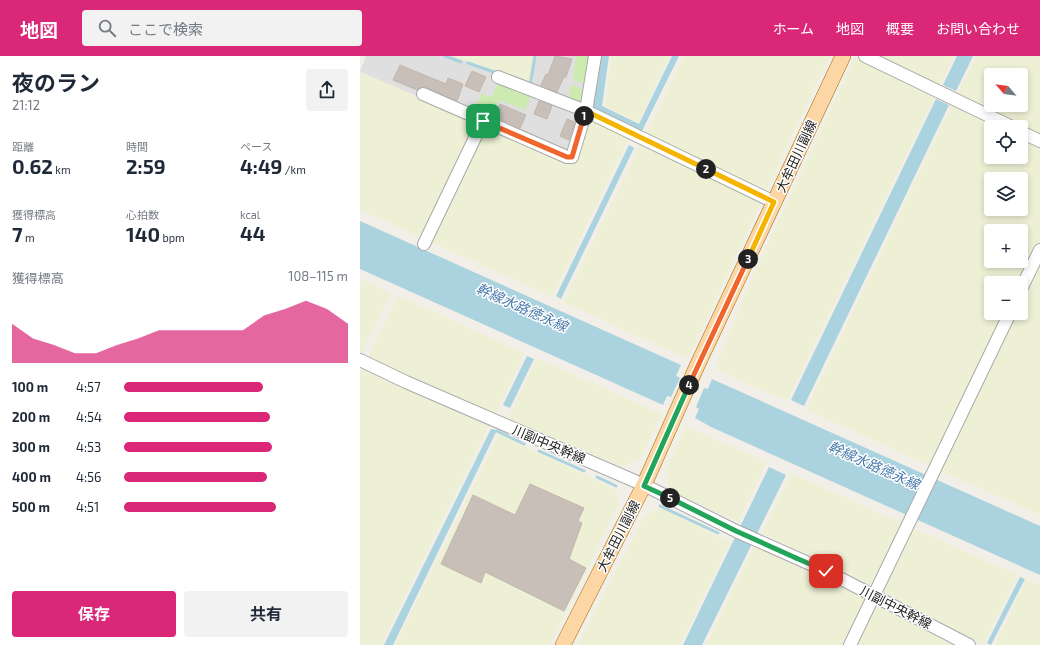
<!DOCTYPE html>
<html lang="ja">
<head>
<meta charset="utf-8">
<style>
	:root { --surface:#fff; --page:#f2f2f3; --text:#1f2937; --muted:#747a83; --accent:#db2777 }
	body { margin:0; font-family:"Exo 2","Noto Sans JP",sans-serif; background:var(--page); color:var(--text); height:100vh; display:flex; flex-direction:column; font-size:15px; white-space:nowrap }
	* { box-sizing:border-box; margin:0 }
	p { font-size:13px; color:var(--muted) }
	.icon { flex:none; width:22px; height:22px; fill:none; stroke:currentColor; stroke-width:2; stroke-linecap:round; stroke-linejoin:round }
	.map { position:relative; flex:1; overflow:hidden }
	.sheet { display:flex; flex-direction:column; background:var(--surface); width:360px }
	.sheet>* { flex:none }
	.needle { width:26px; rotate:298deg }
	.fabs { position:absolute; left:624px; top:12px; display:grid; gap:8px }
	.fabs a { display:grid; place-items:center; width:44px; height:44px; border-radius:4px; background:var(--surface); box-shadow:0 2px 6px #0003; font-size:20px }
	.pin { position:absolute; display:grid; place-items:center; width:34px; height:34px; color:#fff; margin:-17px; border-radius:8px; box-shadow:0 2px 6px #0006 }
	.km { position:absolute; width:20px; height:20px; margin:-10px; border-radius:50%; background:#222; color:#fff; font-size:11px; line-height:20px; text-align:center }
	.round { display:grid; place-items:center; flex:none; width:42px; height:42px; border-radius:4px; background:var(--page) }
	.summary { display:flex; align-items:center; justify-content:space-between; height:68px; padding:0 12px }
	h1 { font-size:22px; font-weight:700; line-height:30px }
	.figures { display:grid; grid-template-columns:repeat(3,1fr); gap:6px; height:68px; padding:4px 12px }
	.figures div { display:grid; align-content:center }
	.figures b { font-size:20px; font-weight:700 }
	.figures small { font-size:11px; font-weight:400 }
	.figures p { font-size:11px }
	.chart { height:112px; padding:8px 12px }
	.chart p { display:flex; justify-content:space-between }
	.chart svg { width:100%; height:72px; margin-top:4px; fill:var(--accent); opacity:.7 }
	.button { display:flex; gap:8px; margin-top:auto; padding:8px 12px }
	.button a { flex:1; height:46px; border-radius:4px; background:var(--accent); color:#fff; font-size:16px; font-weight:700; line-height:46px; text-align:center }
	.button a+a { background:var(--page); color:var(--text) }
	ul { padding:0 12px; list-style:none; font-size:13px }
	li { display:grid; grid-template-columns:64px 48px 1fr; align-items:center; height:30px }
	li i { height:10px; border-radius:5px; background:var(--accent) }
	header { display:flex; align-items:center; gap:24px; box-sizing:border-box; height:56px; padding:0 20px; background:var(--accent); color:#fff }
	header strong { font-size:19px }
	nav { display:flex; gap:22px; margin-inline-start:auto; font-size:14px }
	.search { width:280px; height:36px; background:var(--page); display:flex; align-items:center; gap:10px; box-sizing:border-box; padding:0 14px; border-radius:4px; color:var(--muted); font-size:15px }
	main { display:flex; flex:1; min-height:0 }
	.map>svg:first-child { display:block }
	.residential { fill:#e0dfdf }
	.farmland { fill:#eef0d5; fill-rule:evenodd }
	.grass { fill:#cdebb0 }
	.water { fill:#aad3df }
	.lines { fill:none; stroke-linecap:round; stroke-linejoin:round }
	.stream { stroke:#aad3df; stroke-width:3 }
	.building { fill:#c7bfb8; stroke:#c4b6ab }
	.minor-casing { stroke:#a9a9a9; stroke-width:14 }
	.major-casing { stroke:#a06b00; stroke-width:16 }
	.minor { stroke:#fff; stroke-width:12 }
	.major { stroke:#fcd6a4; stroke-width:15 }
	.split-1-casing { stroke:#fff; stroke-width:8 }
	.split-2-casing { stroke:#fff; stroke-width:8 }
	.split-3-casing { stroke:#fff; stroke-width:8 }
	.split-4-casing { stroke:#fff; stroke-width:8 }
	.split-5-casing { stroke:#fff; stroke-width:8 }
	.split-6-casing { stroke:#fff; stroke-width:8 }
	.split-7-casing { stroke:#fff; stroke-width:8 }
	.split-1 { stroke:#f0652b; stroke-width:5 }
	.split-2 { stroke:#f5b400; stroke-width:5 }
	.split-3 { stroke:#f5b400; stroke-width:5 }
	.split-4 { stroke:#f0652b; stroke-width:5 }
	.split-5 { stroke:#22a559; stroke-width:5 }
	.split-6 { stroke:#22a559; stroke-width:5 }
	.split-7 { stroke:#22a559; stroke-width:5 }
	.labels { text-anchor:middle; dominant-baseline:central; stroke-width:3; stroke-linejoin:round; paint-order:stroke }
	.street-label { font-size:13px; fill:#222; stroke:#fff }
	.water-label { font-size:14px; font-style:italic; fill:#4a7aab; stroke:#fff }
</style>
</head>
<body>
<header>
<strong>地図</strong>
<div class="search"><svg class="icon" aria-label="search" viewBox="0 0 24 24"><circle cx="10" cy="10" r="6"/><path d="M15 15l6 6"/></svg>ここで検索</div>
<nav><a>ホーム</a><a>地図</a><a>概要</a><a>お問い合わせ</a></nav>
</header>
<main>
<section class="sheet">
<div class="summary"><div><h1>夜のラン</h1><p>21:12</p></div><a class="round"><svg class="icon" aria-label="share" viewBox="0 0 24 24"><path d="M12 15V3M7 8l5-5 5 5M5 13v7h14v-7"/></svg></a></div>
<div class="figures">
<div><p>距離</p><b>0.62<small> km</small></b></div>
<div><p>時間</p><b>2:59</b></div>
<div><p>ペース</p><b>4:49<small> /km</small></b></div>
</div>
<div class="figures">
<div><p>獲得標高</p><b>7<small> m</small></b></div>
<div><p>心拍数</p><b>140<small> bpm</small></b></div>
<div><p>kcal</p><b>44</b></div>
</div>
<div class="chart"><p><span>獲得標高</span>108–115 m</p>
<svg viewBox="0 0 160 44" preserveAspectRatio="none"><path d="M0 44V20L10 29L20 33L30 38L40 38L50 33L60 29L70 24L80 24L90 24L100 24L110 24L120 15L130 11L140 6L150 11L160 20V44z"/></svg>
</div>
<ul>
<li><b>100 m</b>4:57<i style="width:62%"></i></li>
<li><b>200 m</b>4:54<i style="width:65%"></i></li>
<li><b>300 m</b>4:53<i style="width:66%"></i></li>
<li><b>400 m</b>4:56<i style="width:64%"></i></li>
<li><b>500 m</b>4:51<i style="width:68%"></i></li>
</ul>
<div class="button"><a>保存</a><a>共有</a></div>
</section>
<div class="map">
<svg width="680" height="589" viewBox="0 0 680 589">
	<rect width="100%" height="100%" fill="#f2efe9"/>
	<!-- residential -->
	<polygon class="residential" points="6,0 92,0 168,27 173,0 242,0 219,95 214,107 0,16"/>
	<!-- farmland -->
	<g class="farmland">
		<polygon points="92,0 173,0 169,27"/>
		<polygon points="251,0 310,0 278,66 245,50"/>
		<polygon points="324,0 470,0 405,137 286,79"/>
		<polygon points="517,0 594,0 579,31"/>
		<path d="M 616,0 L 680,0 L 680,79 L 597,39 ZM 631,19 L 661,19 L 661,49 L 631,49 Z"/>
		<polygon points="495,1 575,40 427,345 355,313 384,239"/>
		<polygon points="0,16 118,67 62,182 0,154"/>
		<path d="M 592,48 L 639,71 L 631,71 L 631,101 L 661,101 L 661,82 L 680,91 L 680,184 L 659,227 L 631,227 L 631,257 L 645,257 L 571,410 L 446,354 ZM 631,123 L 661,123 L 661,153 L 631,153 ZM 631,175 L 661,175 L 661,205 L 631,205 Z"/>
		<polygon points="227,60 270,80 192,241 69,185 125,70 214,107 219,95"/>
		<polygon points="282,86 402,144 328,303 203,246"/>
		<polygon points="680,202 680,459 578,414 654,257 661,257 661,242"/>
		<polygon points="0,223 31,237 1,297 0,297"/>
		<polygon points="38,240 165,297 135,358 8,301"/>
		<polygon points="177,302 302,358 281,401 263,411 148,362"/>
		<polygon points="2,313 129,370 21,589 0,589 0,317"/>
		<polygon points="326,370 407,406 378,466 310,435 306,413"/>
		<polygon points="139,378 255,433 259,448 190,589 35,589"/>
		<polygon points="431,417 544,468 513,531 481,514 402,477"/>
		<polygon points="301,452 370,486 320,589 217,589 285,459"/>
		<polygon points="551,471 658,519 623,589 520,534"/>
		<polygon points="394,490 507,544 485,589 346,589"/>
		<polygon points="667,523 680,529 680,589 635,589"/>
		<polygon points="513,547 593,589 493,589"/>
	</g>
	<!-- grass -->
	<g class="grass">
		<polygon points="213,0 230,0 227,29 213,24 216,1"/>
		<polygon points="138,27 172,37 165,54 139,44 129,65 114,56 121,38 132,41"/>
		<polygon points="211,28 225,34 223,50 208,44"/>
	</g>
	<!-- water -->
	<g class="water">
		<polygon points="240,0 249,0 242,50 279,68 312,0 319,0 281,77 231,53"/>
		<polygon points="597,0 613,0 596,35 583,29"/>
		<polygon points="576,43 589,49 444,350 431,344"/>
		<polygon points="269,89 274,92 201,243 196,240"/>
		<polygon points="0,165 321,309 316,320 320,322 311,341 307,340 303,349 0,213"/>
		<polygon points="167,300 174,303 150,352 143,349"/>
		<polygon points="352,323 680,470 680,519 351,371 335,362 339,353 336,351 344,332 348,333"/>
		<polygon points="131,373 137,374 33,589 24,589"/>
		<polygon points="409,411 426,419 342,589 323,589"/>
		<polygon points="660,521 665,523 631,589 627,587"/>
	</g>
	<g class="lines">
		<!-- stream -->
		<g class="stream">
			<polyline points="85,0 101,6"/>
			<polyline points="108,7 137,17"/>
			<polyline points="170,30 175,0"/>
			<polyline points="137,375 164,388"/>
			<polyline points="179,395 224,415"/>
			<polyline points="237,421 256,430"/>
			<polyline points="300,450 358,477"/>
		</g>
	</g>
	<!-- building -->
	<g class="building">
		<polygon points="195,0 212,3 206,21 204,21 197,36 181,29 186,18 188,19"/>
		<polygon points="40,9 86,28 88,22 103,28 97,45 66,31 62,31 57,34 33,24"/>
		<polygon points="112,15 126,21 119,36 105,30"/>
		<polygon points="179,45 192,50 187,63 174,58"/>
		<polygon points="140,48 166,59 160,72 135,61"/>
		<polygon points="207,63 215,66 209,84 200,80"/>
		<polygon points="170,428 224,452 218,465 222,467 209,503 226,512 204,555 125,516 121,527 81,508 113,439 155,459"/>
	</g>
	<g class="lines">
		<!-- minor casing -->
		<g class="minor-casing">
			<g id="minor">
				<polyline points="235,0 226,55 414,146"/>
				<polyline points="505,0 652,71"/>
				<polyline points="63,38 207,101 212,101 226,55 138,21"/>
				<polyline points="661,76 680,85"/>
				<polyline points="64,188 123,65"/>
				<polyline points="661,233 680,194"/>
				<polyline points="0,304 46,326 284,429 376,475 466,515 609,589"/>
				<polyline points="490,589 650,257"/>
			</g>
		</g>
		<!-- major casing -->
		<g class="major-casing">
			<polyline id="major" points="203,589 284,429 337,310 483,0"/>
		</g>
		<!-- minor -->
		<use href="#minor" class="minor"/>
		<!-- major -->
		<use href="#major" class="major"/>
	</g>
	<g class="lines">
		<!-- split-1 casing -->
		<g class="split-1-casing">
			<polyline id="split-1" points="123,65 207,101 212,101 224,60"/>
		</g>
		<!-- split-2 casing -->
		<g class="split-2-casing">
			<polyline id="split-2" points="224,60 226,55 346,113"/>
		</g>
		<!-- split-3 casing -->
		<g class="split-3-casing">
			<polyline id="split-3" points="346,113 414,146 388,203"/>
		</g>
		<!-- split-4 casing -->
		<g class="split-4-casing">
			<polyline id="split-4" points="329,329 388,203"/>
		</g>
		<!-- split-5 casing -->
		<g class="split-5-casing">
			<polyline id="split-5" points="310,442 284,430 329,329"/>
		</g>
		<!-- split-6 casing -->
		<g class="split-6-casing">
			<polyline id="split-6" points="310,442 376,475 436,502"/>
		</g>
		<!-- split-7 casing -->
		<g class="split-7-casing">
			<polyline id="split-7" points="436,502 466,515"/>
		</g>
		<!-- split-1 -->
		<use href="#split-1" class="split-1"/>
		<!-- split-2 -->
		<use href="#split-2" class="split-2"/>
		<!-- split-3 -->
		<use href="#split-3" class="split-3"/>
		<!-- split-4 -->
		<use href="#split-4" class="split-4"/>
		<!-- split-5 -->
		<use href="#split-5" class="split-5"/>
		<!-- split-6 -->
		<use href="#split-6" class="split-6"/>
		<!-- split-7 -->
		<use href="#split-7" class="split-7"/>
	</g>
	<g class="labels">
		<!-- street labels -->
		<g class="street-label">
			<text transform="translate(436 100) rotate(-65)">大牟田川副線</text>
			<text transform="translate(189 388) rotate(23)">川副中央幹線</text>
			<text transform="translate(258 480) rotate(-63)">大牟田川副線</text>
			<text transform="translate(536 551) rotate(27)">川副中央幹線</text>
		</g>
		<!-- water labels -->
		<g class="water-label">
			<text transform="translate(162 251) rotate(24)">幹線水路徳永線</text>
			<text transform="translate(514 409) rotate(24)">幹線水路徳永線</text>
		</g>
	</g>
</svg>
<div class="fabs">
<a><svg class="needle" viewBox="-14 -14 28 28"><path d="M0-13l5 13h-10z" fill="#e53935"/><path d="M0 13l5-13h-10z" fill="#747a83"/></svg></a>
<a><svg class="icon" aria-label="locate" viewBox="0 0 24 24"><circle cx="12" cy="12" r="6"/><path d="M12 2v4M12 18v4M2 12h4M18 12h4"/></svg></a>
<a><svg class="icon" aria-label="layers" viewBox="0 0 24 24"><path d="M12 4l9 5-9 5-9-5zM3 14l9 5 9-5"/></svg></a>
<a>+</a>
<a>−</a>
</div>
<div class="pin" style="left:123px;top:65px;background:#1e9e55"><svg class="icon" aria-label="arrive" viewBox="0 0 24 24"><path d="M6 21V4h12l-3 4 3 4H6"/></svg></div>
<div class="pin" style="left:466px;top:515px;background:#d93025"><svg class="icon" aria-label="check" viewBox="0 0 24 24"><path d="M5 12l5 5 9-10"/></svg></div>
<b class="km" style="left:224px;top:60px">1</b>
<b class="km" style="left:346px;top:113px">2</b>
<b class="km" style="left:388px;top:203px">3</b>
<b class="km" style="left:329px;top:329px">4</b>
<b class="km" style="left:310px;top:442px">5</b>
</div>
</main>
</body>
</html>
